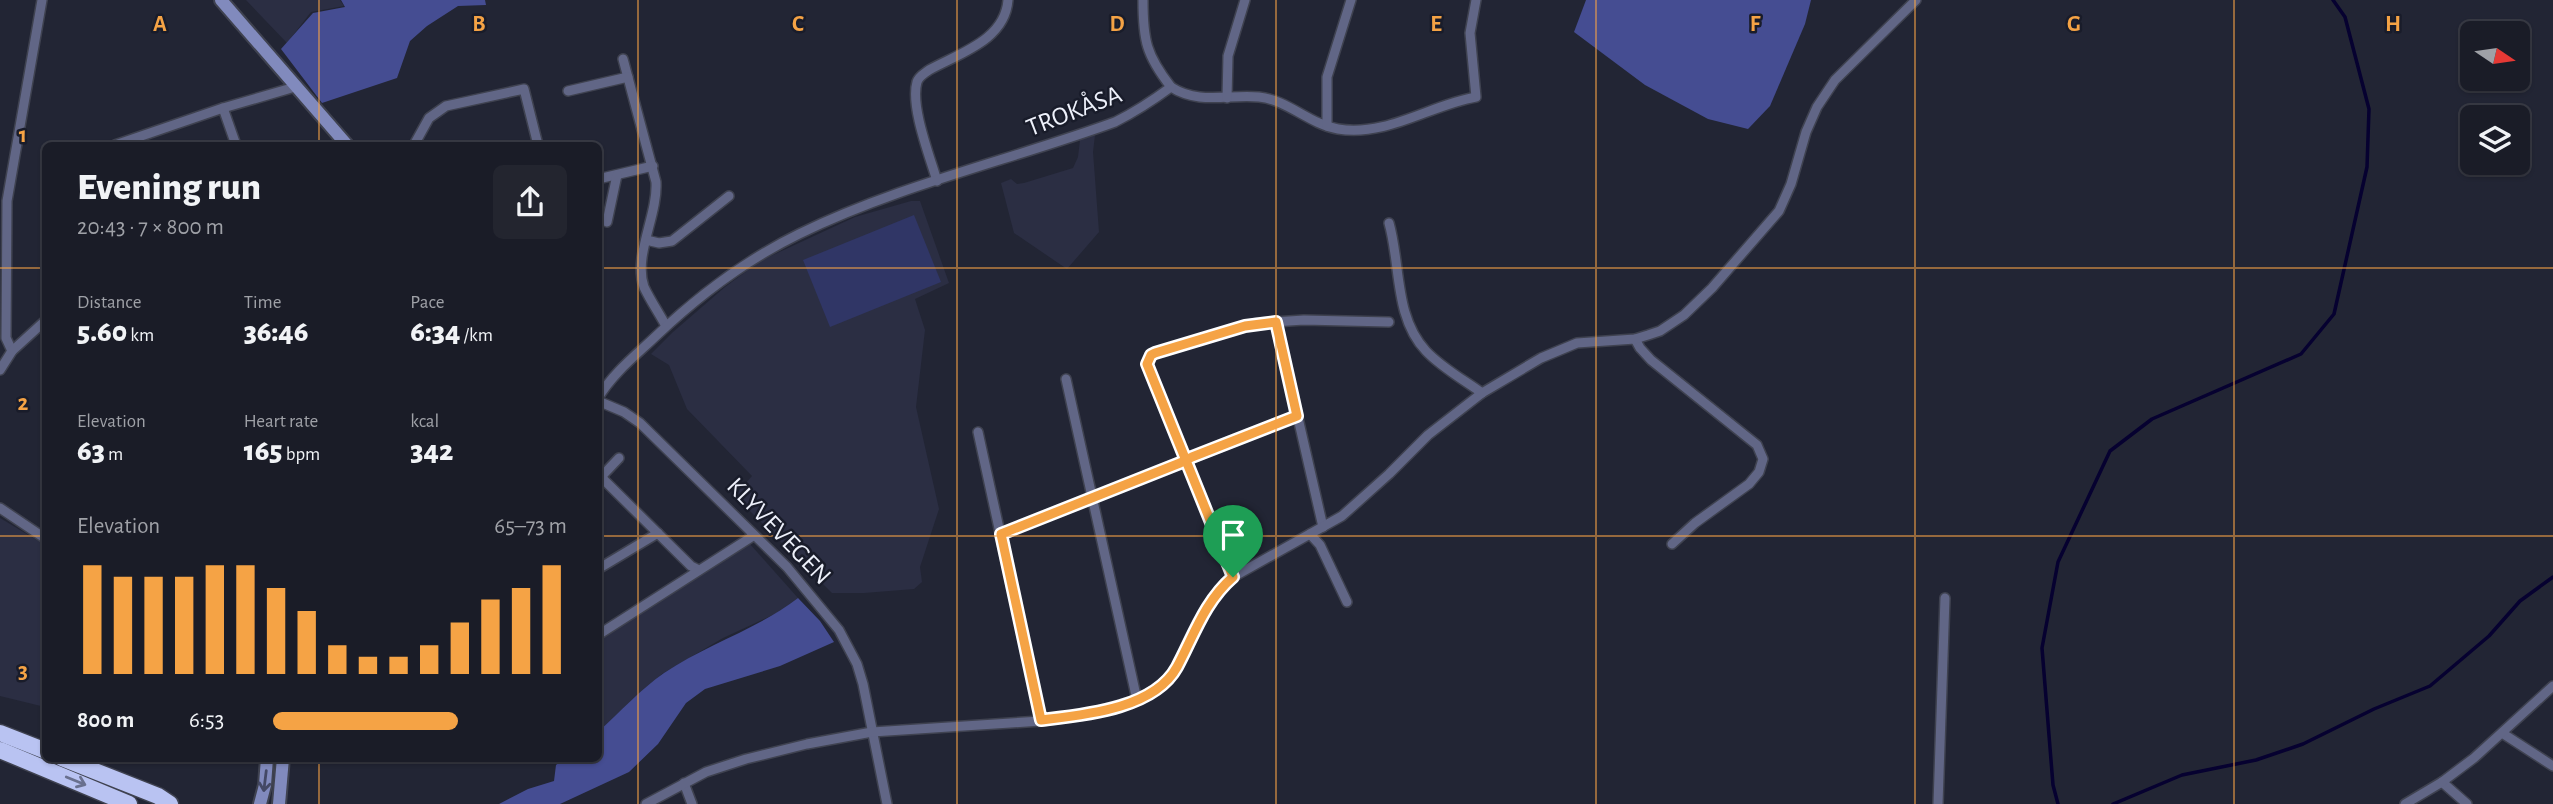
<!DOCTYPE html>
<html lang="en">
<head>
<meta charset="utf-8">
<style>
	:root { --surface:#1a1c27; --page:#23252f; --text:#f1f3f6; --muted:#9fa1a7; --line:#383a44; --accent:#f5a345 }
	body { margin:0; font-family:"Alegreya Sans",sans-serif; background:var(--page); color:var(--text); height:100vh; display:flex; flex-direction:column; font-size:26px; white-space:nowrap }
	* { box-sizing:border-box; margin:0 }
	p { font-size:23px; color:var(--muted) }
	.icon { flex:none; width:38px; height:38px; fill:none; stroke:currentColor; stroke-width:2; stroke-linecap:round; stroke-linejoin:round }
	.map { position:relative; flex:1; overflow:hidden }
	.side { position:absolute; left:42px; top:142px; width:560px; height:620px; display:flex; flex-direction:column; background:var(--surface); border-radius:10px; box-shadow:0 2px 5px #0004,0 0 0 2px var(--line) }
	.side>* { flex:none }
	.needle { width:46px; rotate:103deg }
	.buttons { position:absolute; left:2460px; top:21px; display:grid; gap:14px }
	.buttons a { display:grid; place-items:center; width:70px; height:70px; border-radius:10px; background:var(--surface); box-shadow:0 2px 5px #0004,0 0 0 2px var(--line); font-size:35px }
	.pin { position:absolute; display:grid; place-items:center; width:60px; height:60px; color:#fff; margin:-72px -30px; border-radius:50% 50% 50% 0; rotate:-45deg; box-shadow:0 0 7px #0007 }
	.pin .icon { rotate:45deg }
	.round { display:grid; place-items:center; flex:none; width:74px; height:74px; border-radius:10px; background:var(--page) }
	.headline { display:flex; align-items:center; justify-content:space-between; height:119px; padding:0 35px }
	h1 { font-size:38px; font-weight:800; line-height:52px }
	.metrics { display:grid; grid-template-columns:repeat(3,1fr); gap:10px; height:119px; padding:7px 35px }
	.metrics div { display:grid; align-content:center }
	.metrics b { font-size:30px; font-weight:800 }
	.metrics small { font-size:19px; font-weight:400 }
	.metrics p { font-size:19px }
	.chart { height:196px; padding:14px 35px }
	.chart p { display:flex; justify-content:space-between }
	.chart svg { width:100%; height:126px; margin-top:7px; stroke:var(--accent); stroke-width:6 }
	ul { padding:0 35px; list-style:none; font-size:23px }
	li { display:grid; grid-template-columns:112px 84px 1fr; align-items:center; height:52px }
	li i { height:18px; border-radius:9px; background:var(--accent) }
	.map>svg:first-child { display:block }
	.built { fill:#2b2e43 }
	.green { fill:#303666 }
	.forest { fill:#454d92 }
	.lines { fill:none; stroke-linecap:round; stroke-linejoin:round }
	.stream { stroke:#060130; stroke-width:3.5 }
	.street-casing { stroke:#3f4250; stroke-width:12 }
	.secondary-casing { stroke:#3f4250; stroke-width:16 }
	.highway-casing { stroke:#3f4250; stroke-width:19 }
	.street { stroke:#616686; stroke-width:9 }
	.secondary { stroke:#818abd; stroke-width:12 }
	.highway { stroke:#b9c3f2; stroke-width:16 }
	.oneway { stroke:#69708e }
	.oneway2 { stroke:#434865 }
	.route-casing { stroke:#fff; stroke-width:14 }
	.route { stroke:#f5a345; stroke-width:9 }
	.grid { fill:none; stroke:#f5a345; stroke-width:2; stroke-opacity:0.55 }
	.labels { text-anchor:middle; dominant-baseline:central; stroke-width:5; stroke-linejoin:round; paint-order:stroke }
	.street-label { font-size:26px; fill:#eef1fb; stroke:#191c2a }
	.grid-label { font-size:23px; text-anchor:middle; font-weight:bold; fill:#f5a345; stroke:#191c2a; stroke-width:5; stroke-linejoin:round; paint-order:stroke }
</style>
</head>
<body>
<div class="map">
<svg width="2553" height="804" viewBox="0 0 2553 804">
	<rect width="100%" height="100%" fill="#222534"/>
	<!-- built -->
	<g class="built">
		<polygon points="246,0 340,0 344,6 311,12 287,43"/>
		<polygon points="1095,135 1093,152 1099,232 1067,269 1014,233 1001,183 1011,179 1017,184 1024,183 1073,168 1078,157 1080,140"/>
		<polygon points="911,201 920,201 949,283 915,299 925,330 916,407 939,509 920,567 922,582 914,589 864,593 832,593 737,498 738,492 752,476 687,409 669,365 651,354 673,332 725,287 760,261 855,217"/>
		<polygon points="0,518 45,545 45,707 0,696"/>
		<polygon points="749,543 798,598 779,612 723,638 662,674 599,731 599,635"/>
	</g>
	<!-- green -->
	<polygon class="green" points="914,215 941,282 830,327 803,260"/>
	<!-- forest -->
	<g class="forest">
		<polygon points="341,0 485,0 486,5 458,6 427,26 410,41 397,78 322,103 281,49 313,13 345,7"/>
		<polygon points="1586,0 1811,0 1805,24 1770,106 1748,129 1708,119 1645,85 1574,32"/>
		<path d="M 798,598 L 820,621 L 834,642 L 780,666 L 705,689 L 686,703 L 658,744 L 629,772 L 560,804 L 499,804 L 528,789 L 554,781 L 556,765 L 565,758 L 598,758 L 599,731 C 620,712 641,689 664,673 C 707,644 758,629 798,598 Z"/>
	</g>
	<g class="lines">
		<!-- stream -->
		<g class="stream">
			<polyline points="2058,804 2053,785 2042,648 2058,562 2110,451 2152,419 2301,354 2334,314 2367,167 2369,109 2345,17 2333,0"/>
			<polyline points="2113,804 2182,775 2256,760 2303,744 2374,709 2430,686 2489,636 2520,601 2553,577"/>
		</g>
		<!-- street casing -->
		<g class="street-casing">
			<g id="street">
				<path d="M 623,59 L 656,182 C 658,215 633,256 644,287 C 650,300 659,313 666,326"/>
				<path d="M 1171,87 C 1199,105 1228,94 1259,97 C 1288,100 1309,124 1338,129 C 1387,137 1430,105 1476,97 L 1470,33 L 1476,0"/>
				<polyline points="568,91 628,77"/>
				<polyline points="1227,98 1228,56 1245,0"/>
				<polyline points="223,108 236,145"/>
				<polyline points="1327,126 1327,77 1351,0"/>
				<polyline points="115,145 223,108 295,87"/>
				<polyline points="414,145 429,118 446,106 524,89 538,145"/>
				<polyline points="598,179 653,166"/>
				<path d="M 937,181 C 930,157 910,106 917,82 C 919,76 924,74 929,70 C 960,53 1005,40 1008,0"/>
				<polyline points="607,222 617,175"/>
				<path d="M 1389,223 C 1401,265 1394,317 1426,351 C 1442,368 1464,380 1482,393"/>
				<polyline points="646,240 659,243 672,241 729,196"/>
				<polyline points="1276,322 1323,527"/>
				<polyline points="1635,339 1640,348 1651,360 1757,445 1763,459 1759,472 1749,484 1695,523 1672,544"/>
				<polyline points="12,351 6,338 7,201 42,0"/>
				<polyline points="0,370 12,351 46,320"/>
				<polyline points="1066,379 1137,700"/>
				<path d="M 598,398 C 613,373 635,356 656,336 C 698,296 746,260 799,234 C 899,185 1011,160 1115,122 C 1135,112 1152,101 1171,87 C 1146,55 1143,40 1143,0"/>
				<polyline points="598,401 624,412 640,423 787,567 839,630 857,664 863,684 887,804"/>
				<polyline points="978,432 1041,721"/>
				<polyline points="601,477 619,458"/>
				<polyline points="598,480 601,477 691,566 699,570"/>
				<polyline points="0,508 46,539"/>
				<polyline points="1001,534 1297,416"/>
				<polyline points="1310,534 1320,545 1347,602"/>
				<polyline points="598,569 658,533"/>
				<polyline points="1233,577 1149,368 1149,359 1155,353 1257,323 1304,320 1389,322"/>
				<polyline points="598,635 753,536"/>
				<polyline points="2502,733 2553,766"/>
				<polyline points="2442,782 2467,804"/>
				<polyline points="684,783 692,804"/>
				<polyline points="646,804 706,772 746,759 807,744 872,732 1041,721 1084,715 1137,700 1160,687 1175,670 1213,598 1233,577 1342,516 1389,474 1428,435 1482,393 1541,358 1577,343 1635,339 1648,335 1660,331 1684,315 1712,288 1779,211 1791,184 1806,132 1817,107 1835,80 1916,0"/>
				<polyline points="1938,804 1945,598"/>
				<polyline points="2405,804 2442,782 2474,758 2553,686"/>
			</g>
		</g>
		<!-- secondary casing -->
		<g class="secondary-casing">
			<g id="secondary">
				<polyline points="221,0 347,145"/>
				<polyline points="260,804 265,785 267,758"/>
				<polyline points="279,804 283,758"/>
			</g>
		</g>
		<!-- highway casing -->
		<g class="highway-casing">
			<g id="highway">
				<polyline points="0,733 46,751"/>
				<polyline points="0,750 129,804"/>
				<polyline points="62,758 158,796 170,804"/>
			</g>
		</g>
		<!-- street -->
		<use href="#street" class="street"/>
		<!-- secondary -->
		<use href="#secondary" class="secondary"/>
		<!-- highway -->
		<use href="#highway" class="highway"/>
	</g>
	<!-- one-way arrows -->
	<defs><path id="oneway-shaft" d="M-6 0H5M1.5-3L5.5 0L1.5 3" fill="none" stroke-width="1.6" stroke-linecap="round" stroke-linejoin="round" transform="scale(1.75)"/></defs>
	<use class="oneway" href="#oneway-shaft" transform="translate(76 781) rotate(22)"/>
	<use class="oneway2" href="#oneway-shaft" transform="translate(265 781) rotate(97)"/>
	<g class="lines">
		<!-- route casing -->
		<g class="route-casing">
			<path id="route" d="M 1233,577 L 1147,364 L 1151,355 L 1155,353 L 1245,326 L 1276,322 L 1297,416 L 1192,457 L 1180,463 L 1001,534 L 1041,720 C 1084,715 1154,709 1177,667 C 1194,635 1205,601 1233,577"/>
		</g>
		<!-- route -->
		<use href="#route" class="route"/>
	</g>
	<!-- grid -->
	<path class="grid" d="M 319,0 L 319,145M 638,0 L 638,804M 957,0 L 957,804M 1276,0 L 1276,804M 1596,0 L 1596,804M 1915,0 L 1915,804M 2234,0 L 2234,804M 0,268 L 46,268M 598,268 L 2553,268M 0,536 L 46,536M 598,536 L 2553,536M 319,758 L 319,804"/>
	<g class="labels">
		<!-- street labels -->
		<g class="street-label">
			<text transform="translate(1074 111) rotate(-21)">TROKÅSA</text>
			<text transform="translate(779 531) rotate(46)">KLYVEVEGEN</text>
		</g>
	</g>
	<g class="grid-label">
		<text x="160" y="31">A</text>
		<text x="479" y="31">B</text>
		<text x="798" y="31">C</text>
		<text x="1117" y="31">D</text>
		<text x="1436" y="31">E</text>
		<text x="1755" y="31">F</text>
		<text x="2074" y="31">G</text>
		<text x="2393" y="31">H</text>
		<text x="23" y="142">1</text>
		<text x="23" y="410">2</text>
		<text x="23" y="678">3</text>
	</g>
</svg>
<div class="buttons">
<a><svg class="needle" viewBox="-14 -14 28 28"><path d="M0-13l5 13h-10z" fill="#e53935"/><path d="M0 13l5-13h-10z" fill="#9fa1a7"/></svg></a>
<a><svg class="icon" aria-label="layers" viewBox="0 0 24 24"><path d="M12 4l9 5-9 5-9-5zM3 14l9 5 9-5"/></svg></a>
</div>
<div class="pin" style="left:1233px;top:577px;background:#1e9e55"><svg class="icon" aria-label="arrive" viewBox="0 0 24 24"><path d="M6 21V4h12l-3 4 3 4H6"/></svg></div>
<section class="side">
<div class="headline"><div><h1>Evening run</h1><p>20:43 · 7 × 800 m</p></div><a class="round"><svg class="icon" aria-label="share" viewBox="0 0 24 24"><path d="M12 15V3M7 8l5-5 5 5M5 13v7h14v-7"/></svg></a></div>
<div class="metrics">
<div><p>Distance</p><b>5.60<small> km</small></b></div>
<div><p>Time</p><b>36:46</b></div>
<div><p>Pace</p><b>6:34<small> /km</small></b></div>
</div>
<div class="metrics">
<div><p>Elevation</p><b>63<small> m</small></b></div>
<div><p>Heart rate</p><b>165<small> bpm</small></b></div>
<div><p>kcal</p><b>342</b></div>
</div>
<div class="chart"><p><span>Elevation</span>65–73 m</p>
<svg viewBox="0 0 160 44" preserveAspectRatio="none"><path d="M5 44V6M15 44V10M25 44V10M35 44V10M45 44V6M55 44V6M65 44V14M75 44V22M85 44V34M95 44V38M105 44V38M115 44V34M125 44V26M135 44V18M145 44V14M155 44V6"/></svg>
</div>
<ul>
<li><b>800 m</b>6:53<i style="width:63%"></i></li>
</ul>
</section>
</div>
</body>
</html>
